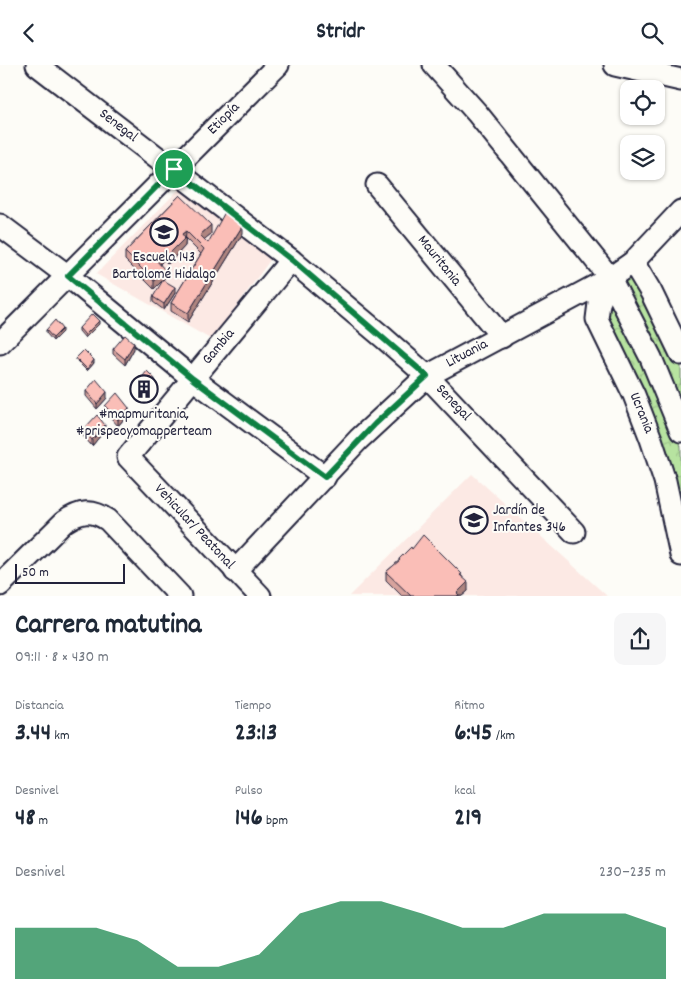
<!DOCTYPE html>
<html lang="es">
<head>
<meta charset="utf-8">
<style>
	:root { --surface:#fff; --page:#f6f6f7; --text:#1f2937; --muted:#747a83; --accent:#0b8043 }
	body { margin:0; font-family:Dekko,sans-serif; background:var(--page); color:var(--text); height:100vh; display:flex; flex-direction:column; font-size:19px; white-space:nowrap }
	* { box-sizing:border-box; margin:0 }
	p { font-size:16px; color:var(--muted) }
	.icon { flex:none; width:28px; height:28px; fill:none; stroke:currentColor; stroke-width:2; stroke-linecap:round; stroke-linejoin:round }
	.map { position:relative; height:531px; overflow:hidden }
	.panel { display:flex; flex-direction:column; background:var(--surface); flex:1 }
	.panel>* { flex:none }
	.tools { position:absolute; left:620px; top:15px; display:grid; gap:10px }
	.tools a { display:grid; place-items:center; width:45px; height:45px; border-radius:10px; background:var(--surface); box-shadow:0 1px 4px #0004; font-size:25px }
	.scale { position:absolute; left:15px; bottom:12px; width:110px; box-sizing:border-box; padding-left:5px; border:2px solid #22223b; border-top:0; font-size:14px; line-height:18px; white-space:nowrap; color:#22223b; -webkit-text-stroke:4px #fdfcf7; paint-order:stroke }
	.pin { position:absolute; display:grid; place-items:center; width:42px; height:42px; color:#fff; margin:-21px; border:2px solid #fff; border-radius:50%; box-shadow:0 1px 5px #0007 }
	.round { display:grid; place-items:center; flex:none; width:52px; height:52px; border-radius:10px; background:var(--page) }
	.overview { display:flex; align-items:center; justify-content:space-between; height:85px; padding:0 15px }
	h1 { font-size:28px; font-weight:700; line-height:38px }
	.figures { display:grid; grid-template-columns:repeat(3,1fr); gap:8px; height:85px; padding:5px 15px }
	.figures div { display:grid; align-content:center }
	.figures b { font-size:25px; font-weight:700 }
	.figures small { font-size:14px; font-weight:400 }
	.figures p { font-size:14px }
	.chart { height:140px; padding:10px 15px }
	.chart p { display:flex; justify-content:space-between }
	.chart svg { width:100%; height:90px; margin-top:5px; fill:var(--accent); opacity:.7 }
	header { display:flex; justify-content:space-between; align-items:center; height:65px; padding:0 15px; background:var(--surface); font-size:22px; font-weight:700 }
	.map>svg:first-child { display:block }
	.built { fill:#fce9e4 }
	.park { fill:url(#park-crowns); stroke:#6c826e }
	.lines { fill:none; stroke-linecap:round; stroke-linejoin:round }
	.minor-casing { stroke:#22223b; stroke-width:25 }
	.minor { stroke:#fdfcf7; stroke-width:21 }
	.wall { fill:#d7a39d; stroke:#22223b }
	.shaded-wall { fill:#af8580; stroke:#22223b }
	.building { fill:#fabeb7; stroke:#22223b }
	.route-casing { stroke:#fff; stroke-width:10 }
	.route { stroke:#0b8043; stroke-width:6 }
	.labels { text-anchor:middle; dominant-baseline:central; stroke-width:4; stroke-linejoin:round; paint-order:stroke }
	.street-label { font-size:15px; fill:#22223b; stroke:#fdfcf7 }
	.poi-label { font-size:15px; fill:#22223b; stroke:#fdfcf7 }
</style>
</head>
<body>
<header><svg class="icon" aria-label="back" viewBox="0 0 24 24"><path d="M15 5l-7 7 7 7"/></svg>Stridr<svg class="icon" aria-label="search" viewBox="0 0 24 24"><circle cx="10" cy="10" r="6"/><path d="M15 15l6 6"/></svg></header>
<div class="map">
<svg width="681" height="531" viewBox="0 0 681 531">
	<defs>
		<pattern id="park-crowns" width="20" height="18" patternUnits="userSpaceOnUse" patternTransform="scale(1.25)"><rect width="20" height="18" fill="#b7e3a0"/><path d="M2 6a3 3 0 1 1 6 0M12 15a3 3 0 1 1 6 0" fill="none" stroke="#9dc28b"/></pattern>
	</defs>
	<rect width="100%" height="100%" fill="#fdfcf7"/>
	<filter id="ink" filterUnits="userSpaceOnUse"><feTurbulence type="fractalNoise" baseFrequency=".02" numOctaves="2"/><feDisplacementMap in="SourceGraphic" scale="10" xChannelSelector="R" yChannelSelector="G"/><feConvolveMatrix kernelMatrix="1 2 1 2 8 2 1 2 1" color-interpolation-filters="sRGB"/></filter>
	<g filter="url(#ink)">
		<!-- built -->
		<g class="built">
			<polygon points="181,122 273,191 212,275 96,209"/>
			<polygon points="472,409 607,531 349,531"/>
		</g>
		<!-- park -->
		<g class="park">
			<polygon points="630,212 681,299 681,347 623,218 625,214"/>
			<polygon points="613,236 676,365 681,382 681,462 602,242"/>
		</g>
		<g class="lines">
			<!-- minor casing -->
			<g class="minor-casing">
				<g id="minor">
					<polyline points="37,0 291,195 384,273 427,311 574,467"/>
					<polyline points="434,0 477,48 610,213 651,293 681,366"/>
					<polyline points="615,0 681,15"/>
					<polyline points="377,120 502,272"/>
					<polyline points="0,160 68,211 193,314 325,412"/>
					<polyline points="633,197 651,227 681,289"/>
					<polyline points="610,213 599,238 597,254 634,330 651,374 665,416 681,490"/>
					<polyline points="0,278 278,0"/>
					<polyline points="235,506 359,374 427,311 610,213 633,197 681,146"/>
					<path d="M 0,520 L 64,457 C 80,446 92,444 108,455 L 180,531"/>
					<polyline points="260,531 128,392 291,195"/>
				</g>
			</g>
			<!-- minor -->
			<use href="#minor" class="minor"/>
		</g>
		<!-- wall -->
		<g class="wall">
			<polygon points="180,130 211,169 204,174 208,178 243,168 188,257 171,246 171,238 201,189 186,174 185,175 185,181 168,199 164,195 160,199 165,213 154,224 125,195 125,187"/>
			<polygon points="175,228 164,245 153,237 153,232"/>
			<polygon points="99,259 85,273 79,266 79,263"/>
			<polygon points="46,265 62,267 53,276 46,268"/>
			<polygon points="113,284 134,284 125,300 113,289"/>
			<polygon points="76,293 94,298 87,306 76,295"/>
			<polygon points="155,319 142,337 133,329 133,324"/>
			<polygon points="86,326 107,333 97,344 86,331"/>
			<polygon points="105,341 129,348 118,361 105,346"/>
			<polygon points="83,365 105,365 92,381 83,371"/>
			<polygon points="412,484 462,511 468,526 462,531 402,531 386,515 386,507 399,496 399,494"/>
		</g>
		<!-- shaded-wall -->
		<g class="shaded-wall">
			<polygon points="211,160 211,169 200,178 200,170"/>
			<polygon points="243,160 243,168 188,257 188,248"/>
			<polygon points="186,166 185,181 168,199 168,190 182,169"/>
			<polygon points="164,187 164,195 156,203 156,195"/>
			<polygon points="165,205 165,213 154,224 154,216"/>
			<polygon points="175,222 175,228 164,245 164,239"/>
			<polygon points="99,256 99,259 85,273 85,270"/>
			<polygon points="62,264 62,267 53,276 53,273"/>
			<polygon points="134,278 134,284 125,300 125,294"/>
			<polygon points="94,295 94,298 87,306 87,304"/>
			<polygon points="155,314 155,319 142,337 142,332"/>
			<polygon points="107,327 107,333 97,344 97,339"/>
			<polygon points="129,343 129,348 118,361 118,355"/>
			<polygon points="105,360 105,365 92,381 92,375"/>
			<polygon points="468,517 468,526 462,531 457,531 457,528"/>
		</g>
		<!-- building -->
		<g class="building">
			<polygon points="180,130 211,160 200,170 208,178 225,147 243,160 188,248 171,238 204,184 186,166 182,169 185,173 168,190 164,187 156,195 165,205 154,216 125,187"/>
			<polygon points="163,215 175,222 164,239 153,232"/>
			<polygon points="92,249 99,256 85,270 79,263"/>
			<polygon points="55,255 62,264 53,273 46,265"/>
			<polygon points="125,270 134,278 125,294 113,284"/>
			<polygon points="84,285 94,295 87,304 76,293"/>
			<polygon points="147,306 155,314 142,332 133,324"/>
			<polygon points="96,314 107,327 97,339 86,326"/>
			<polygon points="117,328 129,343 118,355 105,341"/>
			<polygon points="97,350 105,360 92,375 83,365"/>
			<polygon points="423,470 462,509 460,510 468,517 457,528 459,530 457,531 411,531 386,507 400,495 399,494 411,482 412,484"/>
		</g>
	</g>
	<g class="lines" filter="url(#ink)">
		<!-- route casing -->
		<g class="route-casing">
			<polygon id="route" points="174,104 292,195 427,311 375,359 325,412 193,314 68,211"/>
		</g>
		<!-- route -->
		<use href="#route" class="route"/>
	</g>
	<!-- icons -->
	<defs>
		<g id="school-ring" transform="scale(1.4375)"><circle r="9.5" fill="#fdfcf7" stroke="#22223b" stroke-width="1.5"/><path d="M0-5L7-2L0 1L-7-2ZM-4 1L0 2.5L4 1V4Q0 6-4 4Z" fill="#22223b"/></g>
		<g id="building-ring" transform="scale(1.4375)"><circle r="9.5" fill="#fdfcf7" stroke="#22223b" stroke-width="1.5"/><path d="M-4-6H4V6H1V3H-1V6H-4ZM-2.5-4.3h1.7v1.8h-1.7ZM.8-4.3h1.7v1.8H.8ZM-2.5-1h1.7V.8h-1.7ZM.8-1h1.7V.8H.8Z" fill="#22223b"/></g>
	</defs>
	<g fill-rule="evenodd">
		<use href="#school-ring" x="164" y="167"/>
		<use href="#building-ring" x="144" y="324"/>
		<use href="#school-ring" x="474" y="455"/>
	</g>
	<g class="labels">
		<!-- street labels -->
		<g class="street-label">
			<text transform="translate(224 54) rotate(-45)">Etiopía</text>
			<text transform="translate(118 61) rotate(38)">Senegal</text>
			<text transform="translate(439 196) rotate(51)">Mauritania</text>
			<text transform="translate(219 282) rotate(-50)">Gambia</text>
			<text transform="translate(467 289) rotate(-28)">Lituania</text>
			<text transform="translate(453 338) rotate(47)">Senegal</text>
			<text transform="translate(641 348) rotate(68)">Ucrania</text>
			<text transform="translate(194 462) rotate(47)">Vehicular/ Peatonal</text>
		</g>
		<!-- poi labels -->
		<g class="poi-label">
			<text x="164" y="193">Escuela 143<tspan x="164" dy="17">Bartolomé Hidalgo</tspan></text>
			<text x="144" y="350">#mapmuritania,<tspan x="144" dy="17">#prispeoyomapperteam</tspan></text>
			<text x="493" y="446" text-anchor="start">Jardín de<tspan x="493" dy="17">Infantes 346</tspan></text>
		</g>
	</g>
</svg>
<div class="tools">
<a><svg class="icon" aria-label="locate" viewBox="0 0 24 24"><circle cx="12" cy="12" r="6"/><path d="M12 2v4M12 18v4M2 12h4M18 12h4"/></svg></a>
<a><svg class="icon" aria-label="layers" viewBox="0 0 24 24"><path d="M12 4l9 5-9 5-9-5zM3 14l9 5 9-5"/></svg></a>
</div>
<div class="scale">50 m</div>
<div class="pin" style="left:174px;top:104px;background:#1e9e55"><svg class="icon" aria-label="arrive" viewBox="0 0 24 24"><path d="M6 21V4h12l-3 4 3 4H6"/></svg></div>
</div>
<section class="panel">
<div class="overview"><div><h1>Carrera matutina</h1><p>09:11 · 8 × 430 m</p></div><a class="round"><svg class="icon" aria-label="share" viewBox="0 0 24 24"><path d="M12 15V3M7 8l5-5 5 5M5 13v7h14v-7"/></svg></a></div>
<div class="figures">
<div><p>Distancia</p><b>3.44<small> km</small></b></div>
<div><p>Tiempo</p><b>23:13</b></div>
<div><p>Ritmo</p><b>6:45<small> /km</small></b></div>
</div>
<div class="figures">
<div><p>Desnivel</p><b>48<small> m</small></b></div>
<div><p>Pulso</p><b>146<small> bpm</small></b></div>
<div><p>kcal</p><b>219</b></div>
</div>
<div class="chart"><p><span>Desnivel</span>230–235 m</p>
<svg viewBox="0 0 160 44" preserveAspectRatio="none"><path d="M0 44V19L10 19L20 19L30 25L40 38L50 38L60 32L70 12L80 6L90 6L100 12L110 19L120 19L130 12L140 12L150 12L160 19V44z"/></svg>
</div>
</section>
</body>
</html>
